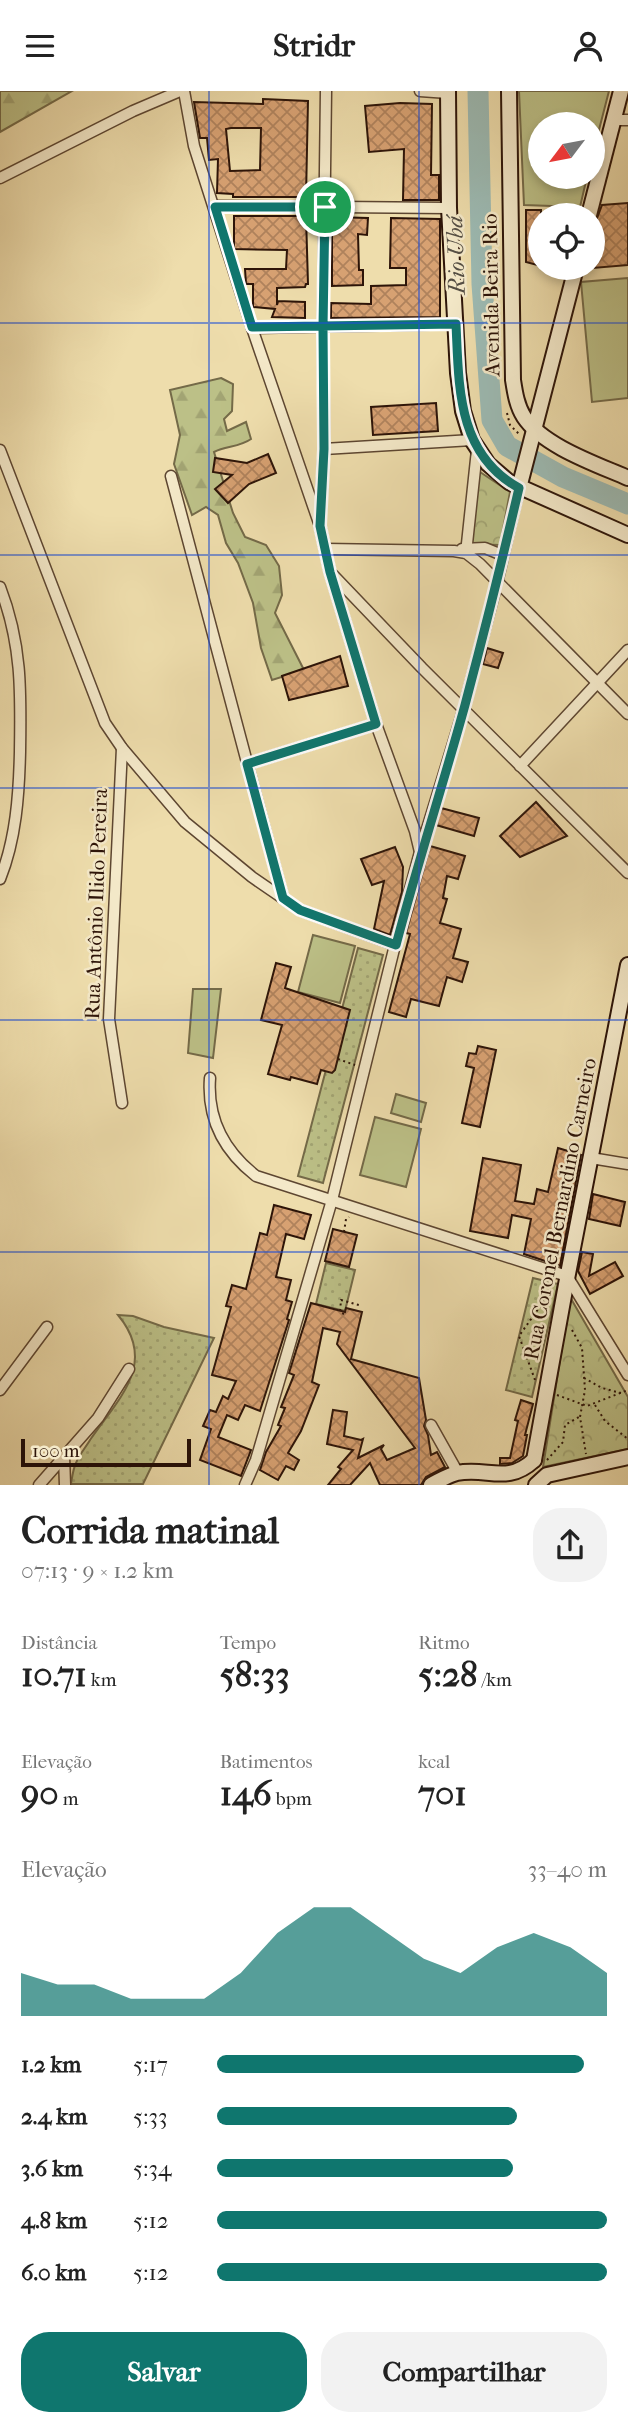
<!DOCTYPE html>
<html lang="pt">
<head>
<meta charset="utf-8">
<style>
	:root { --surface:#fff; --page:#f2f2f2; --text:#222; --muted:#767676; --accent:#0f766e }
	body { margin:0; font-family:"IM FELL French Canon",serif; background:var(--page); color:var(--text); height:100vh; display:flex; flex-direction:column; font-size:26px; white-space:nowrap }
	* { box-sizing:border-box; margin:0 }
	p { font-size:23px; color:var(--muted) }
	.icon { flex:none; width:38px; height:38px; fill:none; stroke:currentColor; stroke-width:2; stroke-linecap:round; stroke-linejoin:round }
	.map { position:relative; height:1394px; overflow:hidden }
	.details { display:flex; flex-direction:column; background:var(--surface); flex:1 }
	.details>* { flex:none }
	.needle { width:46px; rotate:238deg }
	.controls { position:absolute; left:528px; top:21px; display:grid; gap:14px }
	.controls a { display:grid; place-items:center; width:77px; height:77px; border-radius:50%; background:var(--surface); box-shadow:0 4px 10px #0003; font-size:35px }
	.scale { position:absolute; left:21px; bottom:18px; width:170px; box-sizing:border-box; padding-left:7px; border:4px solid #2d1408; border-top:0; font-size:19px; line-height:24px; white-space:nowrap; color:#2d1408; -webkit-text-stroke:5px #f4e9c9; paint-order:stroke }
	.pin { position:absolute; display:grid; place-items:center; width:60px; height:60px; color:#fff; margin:-30px; border:4px solid #fff; border-radius:50%; box-shadow:0 2px 7px #0007 }
	.round { display:grid; place-items:center; flex:none; width:74px; height:74px; border-radius:28px; background:var(--page) }
	.headline { display:flex; align-items:center; justify-content:space-between; height:119px; padding:0 21px }
	h1 { font-size:38px; font-weight:700; line-height:52px }
	.metrics { display:grid; grid-template-columns:repeat(3,1fr); gap:10px; height:119px; padding:7px 21px }
	.metrics div { display:grid; align-content:center }
	.metrics b { font-size:35px; font-weight:700 }
	.metrics small { font-size:19px; font-weight:400 }
	.metrics p { font-size:19px }
	.chart { height:196px; padding:14px 21px }
	.chart p { display:flex; justify-content:space-between }
	.chart svg { width:100%; height:126px; margin-top:7px; fill:var(--accent); opacity:.7 }
	.primary-button { display:flex; gap:14px; margin-top:auto; padding:14px 21px }
	.primary-button a { flex:1; height:80px; border-radius:28px; background:var(--accent); color:#fff; font-size:28px; font-weight:700; line-height:80px; text-align:center }
	.primary-button a+a { background:var(--page); color:var(--text) }
	ul { padding:0 21px; list-style:none; font-size:23px }
	li { display:grid; grid-template-columns:112px 84px 1fr; align-items:center; height:52px }
	li i { height:18px; border-radius:9px; background:var(--accent) }
	header { display:flex; justify-content:space-between; align-items:center; height:91px; padding:0 21px; background:var(--surface); font-size:32px; font-weight:700 }
	.map>svg:first-child { display:block }
	.grass { fill:url(#grass-dots); stroke:#746a48; stroke-width:2 }
	.forest { fill:url(#forest-firs); stroke:#746a48; stroke-width:2 }
	.park { fill:url(#park-crowns); stroke:#746a48; stroke-width:2 }
	.pitch { fill:#bcc087; stroke:#746a48; stroke-width:2 }
	.lines { fill:none; stroke-linecap:round; stroke-linejoin:round }
	.river { stroke:#9cbab3; stroke-width:21 }
	.building { fill:url(#building-cross-hatch); stroke:#2d1408; stroke-width:2; fill-rule:evenodd }
	.street-casing { stroke:#5d4631; stroke-width:13 }
	.secondary-casing { stroke:#2d1408; stroke-width:18 }
	.path { stroke:#2d1408; stroke-width:2; stroke-dasharray:2 3.5; stroke-linecap:butt }
	.street { stroke:#f4e9c9; stroke-width:10 }
	.secondary { stroke:#f4e9c9; stroke-width:14 }
	.route-casing { stroke:#fff; stroke-width:14 }
	.route { stroke:#0f766e; stroke-width:9 }
	.grid { fill:none; stroke:#1d4ed8; stroke-width:2; stroke-opacity:0.55 }
	.labels { text-anchor:middle; dominant-baseline:central; stroke-width:5; stroke-linejoin:round; paint-order:stroke }
	.street-label { font-size:21px; fill:#2d1408; stroke:#f4e9c9 }
	.water-label { font-size:23px; font-style:italic; fill:#544e44; stroke:#f4e9c9 }
</style>
</head>
<body>
<header><svg class="icon" aria-label="menu" viewBox="0 0 24 24"><path d="M4 6h16M4 12h16M4 18h16"/></svg>Stridr<svg class="icon" aria-label="person" viewBox="0 0 24 24"><circle cx="12" cy="8" r="4"/><path d="M4 21q1-7 8-7t8 7"/></svg></header>
<div class="map">
<svg width="628" height="1394" viewBox="0 0 628 1394">
	<defs>
		<pattern id="grass-dots" width="8" height="8" patternUnits="userSpaceOnUse" patternTransform="scale(1.75)"><rect width="8" height="8" fill="#bcc087"/><path d="M2 2h.1M6 6h.1" fill="none" stroke="#a2a473" stroke-width="1.8" stroke-linecap="round"/></pattern>
		<pattern id="forest-firs" width="22" height="20" patternUnits="userSpaceOnUse" patternTransform="scale(1.75)"><rect width="22" height="20" fill="#bcc087"/><path d="M5 1l3.5 6h-7zM16 11l3.5 6h-7z" fill="#a2a473"/></pattern>
		<pattern id="park-crowns" width="20" height="18" patternUnits="userSpaceOnUse" patternTransform="scale(1.75)"><rect width="20" height="18" fill="#bcc087"/><path d="M2 6a3 3 0 1 1 6 0M12 15a3 3 0 1 1 6 0" fill="none" stroke="#a2a473"/></pattern>
		<pattern id="building-cross-hatch" width="8" height="8" patternUnits="userSpaceOnUse" patternTransform="scale(1.75)"><rect width="8" height="8" fill="#d7a172"/><path d="M0 0l8 8M0 8l8-8" fill="none" stroke="#af825c"/></pattern>
	</defs>
	<rect width="100%" height="100%" fill="#eeddac"/>
	<filter id="stains"><feTurbulence type="fractalNoise" baseFrequency=".00286" numOctaves="4"/><feColorMatrix values="0 0 0 0 .2 0 0 0 0 .09 0 0 0 0 .02 0 0 0 .5 -.17"/></filter>
	<radialGradient id="worn" r=".72"><stop offset=".6" stop-color="#630" stop-opacity="0"/><stop offset="1" stop-color="#630" stop-opacity=".3"/></radialGradient>
	<!-- grass -->
	<g class="grass">
		<polygon points="358,857 383,864 323,1092 298,1085"/>
		<polygon points="326,1172 355,1179 345,1220 316,1213"/>
		<polygon points="533,1187 558,1193 532,1306 506,1299"/>
		<path d="M 118,1224 L 133,1225 L 164,1236 L 214,1247 L 143,1393 L 71,1393 C 72,1387 73,1378 76,1372 C 79,1364 86,1356 90,1349 C 119,1307 158,1272 118,1224 Z"/>
	</g>
	<!-- forest -->
	<g class="forest">
		<polygon points="0,0 72,0 0,41"/>
		<path d="M 221,287 L 233,293 L 232,320 L 224,328 L 227,340 L 246,331 L 251,348 C 240,356 226,355 214,361 L 233,422 L 245,446 L 266,454 L 279,475 L 282,504 L 275,522 L 304,579 L 272,589 L 261,557 L 253,512 L 238,472 L 226,452 L 218,424 L 206,416 L 192,424 L 174,373 L 180,344 L 170,299 Z"/>
	</g>
	<!-- park -->
	<g class="park">
		<polygon points="477,379 510,401 500,454 471,453"/>
		<polygon points="570,1206 628,1306 628,1358 543,1376"/>
	</g>
	<!-- pitch -->
	<g class="pitch">
		<polygon points="519,0 609,0 593,62 593,33 541,33 541,86 587,86 580,116 524,114"/>
		<polygon points="628,187 628,307 592,311 581,191"/>
		<polygon points="313,844 355,855 340,912 298,901"/>
		<polygon points="193,898 221,898 213,967 188,962"/>
		<polygon points="396,1003 426,1012 421,1031 391,1022"/>
		<polygon points="375,1026 421,1038 406,1096 360,1084"/>
	</g>
	<g class="lines">
		<!-- river -->
		<polyline class="river" points="478,0 482,193 492,329 507,355 563,386 628,413"/>
	</g>
	<!-- building -->
	<g class="building">
		<path d="M 263,8 L 308,10 L 306,106 L 233,106 L 233,103 L 217,102 L 218,68 L 209,69 L 207,47 L 200,47 L 194,11 L 263,13 ZM 231,37 L 261,37 L 260,79 L 230,80 L 226,38 Z"/>
		<polygon points="400,12 432,13 431,84 439,84 439,109 403,109 404,58 369,61 365,15"/>
		<polygon points="628,112 628,174 593,177 593,138 602,114"/>
		<polygon points="526,119 541,119 541,175 526,171"/>
		<polygon points="234,125 306,125 308,193 306,193 305,196 277,197 277,214 278,210 305,211 305,227 272,226 275,218 253,216 253,193 246,193 245,178 286,178 287,159 234,158"/>
		<polygon points="332,126 368,127 367,144 358,143 359,179 363,179 363,194 332,195"/>
		<polygon points="391,127 440,128 440,226 331,227 331,212 371,213 371,195 406,194 406,177 390,177"/>
		<polygon points="436,312 438,340 373,344 371,316"/>
		<polygon points="268,363 276,382 249,393 228,412 215,398 232,384 213,381 215,367 247,372"/>
		<polygon points="487,557 503,562 498,577 483,573"/>
		<polygon points="340,565 348,595 289,609 282,585"/>
		<polygon points="536,711 567,745 520,766 500,745"/>
		<polygon points="441,717 479,727 474,745 436,734"/>
		<polygon points="430,755 465,765 458,788 447,785 443,807 447,808 440,832 461,838 453,867 468,871 462,891 447,886 439,915 411,908 406,926 389,921 410,843 406,842"/>
		<polygon points="395,756 403,776 402,801 390,844 374,838 384,790 372,794 361,768"/>
		<polygon points="276,872 291,876 285,897 350,919 335,979 332,982 321,979 317,993 291,986 290,989 268,983 282,934 261,929"/>
		<polygon points="478,955 496,959 480,1036 462,1032 474,977 466,975 469,962 476,963"/>
		<polygon points="558,1057 581,1064 560,1175 524,1163 531,1128 512,1124 508,1147 470,1140 483,1067 521,1074 515,1110 534,1113 537,1098 548,1101"/>
		<polygon points="593,1103 625,1111 620,1135 589,1128"/>
		<polygon points="274,1114 311,1124 304,1148 286,1143 276,1186 291,1189 286,1209 292,1211 287,1228 289,1229 260,1320 245,1314 238,1329 227,1324 218,1346 251,1359 241,1385 200,1369 211,1338 203,1335 210,1319 216,1321 223,1305 228,1308 236,1290 212,1284 231,1216 226,1215 232,1194 246,1198 260,1142 267,1144"/>
		<polygon points="333,1138 357,1144 349,1176 325,1170"/>
		<polygon points="582,1161 593,1163 589,1185 615,1171 623,1185 590,1203 578,1180"/>
		<polygon points="311,1212 345,1221 346,1217 362,1221 351,1268 419,1287 426,1329 424,1335 428,1344 431,1364 437,1361 445,1376 426,1386 421,1394 380,1394 370,1372 350,1394 328,1394 341,1378 338,1376 353,1359 327,1353 333,1319 347,1321 344,1345 361,1349 363,1348 358,1367 384,1354 381,1358 387,1369 415,1357 337,1253 340,1241 323,1237 312,1291 319,1294 301,1340 288,1362 299,1369 294,1379 286,1375 278,1389 260,1379 266,1361 281,1335 278,1334 285,1317 281,1316 294,1284 289,1282"/>
		<polygon points="521,1309 533,1313 525,1344 527,1344 523,1365 512,1372 500,1373 500,1367 510,1367 518,1330 515,1329"/>
	</g>
	<g class="lines">
		<!-- street casing -->
		<g class="street-casing">
			<g id="street">
				<polyline points="184,0 194,55 252,237 320,435 330,481 376,633 415,740 420,761"/>
				<polyline points="420,0 448,2"/>
				<polyline points="613,29 628,29"/>
				<polyline points="0,87 133,20 180,0"/>
				<polyline points="215,115 449,117"/>
				<polyline points="252,237 456,233"/>
				<polyline points="324,358 472,349"/>
				<polyline points="0,359 105,632 122,657 185,731 252,786 300,819 395,854"/>
				<polyline points="171,385 283,807"/>
				<polyline points="320,431 324,358 323,236 326,0"/>
				<polyline points="325,458 454,460 466,462 480,473 628,623"/>
				<polyline points="462,458 485,457 502,464"/>
				<polyline points="466,462 477,359"/>
				<polyline points="333,484 422,577 628,782"/>
				<path d="M 0,496 C 22,553 21,601 20,661 C 19,704 16,748 0,788"/>
				<polyline points="122,657 109,928 122,1012"/>
				<polyline points="247,673 376,633"/>
				<polyline points="520,675 628,559"/>
				<path d="M 210,987 C 207,1027 224,1060 256,1085 L 567,1185 L 628,1284"/>
				<polyline points="591,1067 628,1073"/>
				<polyline points="0,1299 47,1236"/>
				<polyline points="431,1334 458,1382"/>
				<polyline points="64,1365 65,1394"/>
				<polyline points="39,1394 98,1327 129,1278"/>
				<polyline points="245,1394 256,1369 332,1109 395,854 420,761 464,617 497,492 519,397"/>
			</g>
		</g>
		<!-- secondary casing -->
		<g class="secondary-casing">
			<g id="secondary">
				<polyline points="448,0 449,117 458,282 463,320 472,349 488,373 509,391 628,444"/>
				<path d="M 509,0 L 513,289 C 515,302 517,315 524,326 C 543,355 596,373 628,387"/>
				<polyline points="589,124 621,0"/>
				<polyline points="519,397 576,177"/>
				<polyline points="534,1369 567,1188 628,874"/>
				<path d="M 431,1394 C 439,1390 448,1384 457,1382 C 488,1376 507,1394 534,1369"/>
				<polyline points="536,1394 547,1384 628,1366"/>
			</g>
		</g>
		<!-- path -->
		<g class="path">
			<polyline points="507,322 510,334 520,344"/>
			<polyline points="338,968 355,974"/>
			<polyline points="344,1141 346,1128 349,1126"/>
			<polyline points="344,1223 340,1221 341,1209 362,1215"/>
			<polyline points="572,1239 582,1257 585,1299 580,1326 586,1363"/>
			<polyline points="584,1287 602,1297 621,1302"/>
			<polyline points="535,1289 519,1245 551,1200"/>
			<polyline points="557,1304 587,1315 628,1299"/>
			<polyline points="595,1314 605,1330 628,1348"/>
			<polyline points="547,1369 563,1351 565,1334 579,1326"/>
		</g>
		<!-- street -->
		<use href="#street" class="street"/>
		<!-- secondary -->
		<use href="#secondary" class="secondary"/>
	</g>
	<g class="lines">
		<!-- route casing -->
		<g class="route-casing">
			<path id="route" d="M 325,116 L 323,236 L 324,358 L 320,435 L 330,481 L 376,633 L 247,673 L 283,807 L 300,819 L 396,854 C 417,774 443,694 465,614 C 484,542 502,470 519,397 C 457,363 459,296 456,233 L 252,236 L 215,116 L 325,116"/>
		</g>
		<!-- route -->
		<use href="#route" class="route"/>
	</g>
	<!-- grid -->
	<path class="grid" d="M 209,0 L 209,1394M 419,0 L 419,1394M 0,232 L 628,232M 0,464 L 628,464M 0,697 L 628,697M 0,929 L 628,929M 0,1161 L 628,1161"/>
	<g class="labels">
		<!-- street labels -->
		<g class="street-label">
			<text transform="translate(491 204) rotate(-91)">Avenida Beira Rio</text>
			<text transform="translate(96 813) rotate(-88)">Rua Antônio Ilido Pereira</text>
			<text transform="translate(560 1118) rotate(-79)">Rua Coronel Bernardino Carneiro</text>
		</g>
		<!-- water labels -->
		<g class="water-label">
			<text transform="translate(456 164) rotate(-92)">Rio Ubá</text>
		</g>
	</g>
	<rect width="100%" height="100%" filter="url(#stains)"/>
	<rect width="100%" height="100%" fill="url(#worn)"/>
</svg>
<div class="controls">
<a><svg class="needle" viewBox="-14 -14 28 28"><path d="M0-13l5 13h-10z" fill="#e53935"/><path d="M0 13l5-13h-10z" fill="#767676"/></svg></a>
<a><svg class="icon" aria-label="locate" viewBox="0 0 24 24"><circle cx="12" cy="12" r="6"/><path d="M12 2v4M12 18v4M2 12h4M18 12h4"/></svg></a>
</div>
<div class="scale">100 m</div>
<div class="pin" style="left:325px;top:116px;background:#1e9e55"><svg class="icon" aria-label="arrive" viewBox="0 0 24 24"><path d="M6 21V4h12l-3 4 3 4H6"/></svg></div>
</div>
<section class="details">
<div class="headline"><div><h1>Corrida matinal</h1><p>07:13 · 9 × 1.2 km</p></div><a class="round"><svg class="icon" aria-label="share" viewBox="0 0 24 24"><path d="M12 15V3M7 8l5-5 5 5M5 13v7h14v-7"/></svg></a></div>
<div class="metrics">
<div><p>Distância</p><b>10.71<small> km</small></b></div>
<div><p>Tempo</p><b>58:33</b></div>
<div><p>Ritmo</p><b>5:28<small> /km</small></b></div>
</div>
<div class="metrics">
<div><p>Elevação</p><b>90<small> m</small></b></div>
<div><p>Batimentos</p><b>146<small> bpm</small></b></div>
<div><p>kcal</p><b>701</b></div>
</div>
<div class="chart"><p><span>Elevação</span>33–40 m</p>
<svg viewBox="0 0 160 44" preserveAspectRatio="none"><path d="M0 44V29L10 33L20 33L30 38L40 38L50 38L60 29L70 15L80 6L90 6L100 15L110 24L120 29L130 20L140 15L150 20L160 29V44z"/></svg>
</div>
<ul>
<li><b>1.2 km</b>5:17<i style="width:94%"></i></li>
<li><b>2.4 km</b>5:33<i style="width:77%"></i></li>
<li><b>3.6 km</b>5:34<i style="width:76%"></i></li>
<li><b>4.8 km</b>5:12<i style="width:100%"></i></li>
<li><b>6.0 km</b>5:12<i style="width:100%"></i></li>
</ul>
<div class="primary-button"><a>Salvar</a><a>Compartilhar</a></div>
</section>
</body>
</html>
